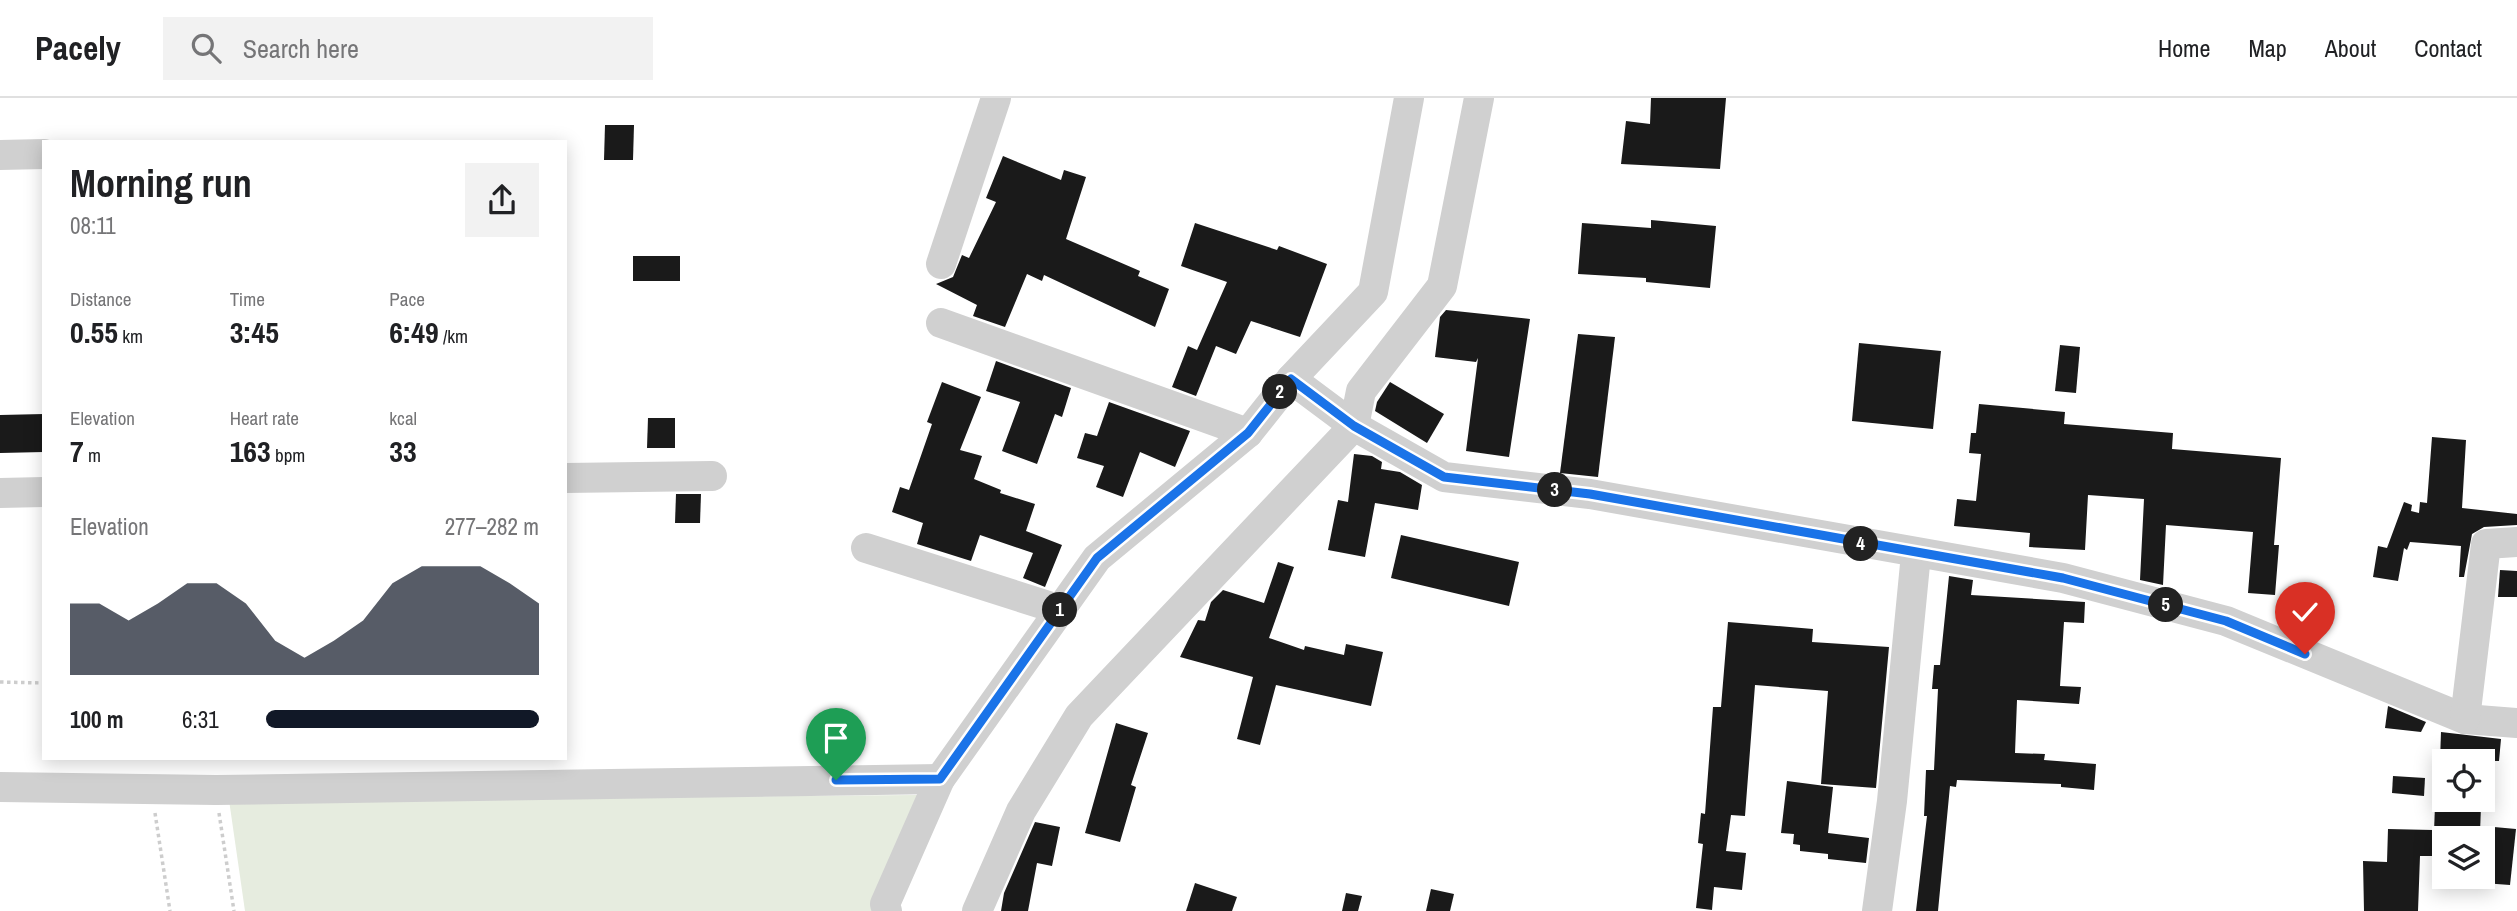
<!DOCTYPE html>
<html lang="en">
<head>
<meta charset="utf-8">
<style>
	:root { --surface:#fff; --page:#f2f2f2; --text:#202124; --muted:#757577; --line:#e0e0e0; --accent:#111827 }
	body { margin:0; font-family:"Archivo Narrow",sans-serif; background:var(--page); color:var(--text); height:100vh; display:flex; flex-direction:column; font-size:26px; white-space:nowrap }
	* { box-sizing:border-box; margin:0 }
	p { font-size:23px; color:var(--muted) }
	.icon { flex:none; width:38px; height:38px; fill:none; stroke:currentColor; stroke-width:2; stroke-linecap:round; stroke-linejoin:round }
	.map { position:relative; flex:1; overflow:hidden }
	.sheet { position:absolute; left:42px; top:42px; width:525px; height:620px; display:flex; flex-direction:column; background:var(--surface); border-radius:0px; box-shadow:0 4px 18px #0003 }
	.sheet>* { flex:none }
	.tools { position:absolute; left:2432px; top:651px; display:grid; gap:14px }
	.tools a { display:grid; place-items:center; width:63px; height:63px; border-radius:0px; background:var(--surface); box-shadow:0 4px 18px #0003; font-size:35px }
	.pin { position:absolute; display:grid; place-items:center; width:60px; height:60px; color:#fff; margin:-72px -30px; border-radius:50% 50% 50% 0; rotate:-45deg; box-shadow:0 0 7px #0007 }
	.pin .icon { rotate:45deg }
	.km { position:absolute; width:35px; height:35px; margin:-18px; border-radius:50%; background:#222; color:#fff; font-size:19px; line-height:35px; text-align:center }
	.round { display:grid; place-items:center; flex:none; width:74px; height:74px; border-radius:0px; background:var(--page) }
	.headline { display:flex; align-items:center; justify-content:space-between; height:119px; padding:0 28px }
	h1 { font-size:38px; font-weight:700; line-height:52px }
	.stats { display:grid; grid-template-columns:repeat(3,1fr); gap:10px; height:119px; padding:7px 28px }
	.stats div { display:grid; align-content:center }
	.stats b { font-size:30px; font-weight:700 }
	.stats small { font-size:19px; font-weight:400 }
	.stats p { font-size:19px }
	.chart { height:196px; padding:14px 28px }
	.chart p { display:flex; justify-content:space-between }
	.chart svg { width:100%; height:126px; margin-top:7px; fill:var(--accent); opacity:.7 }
	ul { padding:0 28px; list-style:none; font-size:23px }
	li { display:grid; grid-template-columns:112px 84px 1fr; align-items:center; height:52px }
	li i { height:18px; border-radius:9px; background:var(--accent) }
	header { display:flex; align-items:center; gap:42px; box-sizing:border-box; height:98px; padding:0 35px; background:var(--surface); border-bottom:2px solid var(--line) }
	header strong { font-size:33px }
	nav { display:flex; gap:38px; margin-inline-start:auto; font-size:24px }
	.search { width:490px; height:63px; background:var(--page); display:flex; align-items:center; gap:18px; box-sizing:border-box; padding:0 24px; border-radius:0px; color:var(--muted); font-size:26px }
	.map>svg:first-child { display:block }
	.green { fill:#e6ecdf }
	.building { fill:#1a1a1a }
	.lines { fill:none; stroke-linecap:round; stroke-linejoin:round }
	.path { stroke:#cdcdcd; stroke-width:3.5; stroke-dasharray:3.5 3.5; stroke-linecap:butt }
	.minor { stroke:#d0d0d0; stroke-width:30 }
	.route-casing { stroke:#fff; stroke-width:14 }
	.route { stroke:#1a73e8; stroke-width:9 }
</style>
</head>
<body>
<header>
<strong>Pacely</strong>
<div class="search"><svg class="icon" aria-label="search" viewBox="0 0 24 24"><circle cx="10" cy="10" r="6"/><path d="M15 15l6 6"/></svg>Search here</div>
<nav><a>Home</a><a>Map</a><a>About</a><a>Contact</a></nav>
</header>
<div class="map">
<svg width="2517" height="813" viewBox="0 0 2517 813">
	<rect width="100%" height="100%" fill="#fff"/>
	<!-- green -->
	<polygon class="green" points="918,697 877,813 245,813 229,702"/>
	<!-- building -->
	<g class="building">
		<polygon points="1651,0 1726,0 1720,71 1621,66 1626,23 1650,26"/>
		<polygon points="605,27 634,27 633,62 604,62"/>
		<polygon points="1003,58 1061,82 1064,72 1086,79 1066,141 1140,173 1138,178 1169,191 1155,229 1044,177 1042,183 1027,176 1005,229 973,218 977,207 936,186 953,179 962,157 969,160 996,104 986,100"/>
		<polygon points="1651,122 1716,128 1710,190 1646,184 1646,180 1578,176 1582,125 1651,130"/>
		<polygon points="1195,125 1277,152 1279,148 1327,166 1300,239 1251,223 1236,256 1216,248 1196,298 1172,289 1188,248 1197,252 1227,184 1181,168"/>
		<rect x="633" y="158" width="47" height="25"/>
		<polygon points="1446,212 1530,221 1509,359 1466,353 1478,260 1476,264 1435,259 1440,219"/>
		<polygon points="1578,236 1615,239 1598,379 1560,375"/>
		<polygon points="1859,245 1941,253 1933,331 1852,323"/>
		<polygon points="2060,247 2080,249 2076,295 2055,293"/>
		<polygon points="996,263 1071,290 1062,319 1055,316 1037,366 1002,353 1020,304 986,293"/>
		<polygon points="942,284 981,299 960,352 982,358 974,381 1001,392 1000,395 1035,406 1026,433 1062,447 1045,489 1023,480 1033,455 980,437 971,463 917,446 923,425 892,414 900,389 909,392 932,326 927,324"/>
		<polygon points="1390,284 1444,316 1427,345 1375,313 1377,304"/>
		<polygon points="1109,304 1190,333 1175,369 1140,354 1123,399 1096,389 1104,368 1077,360 1085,335 1097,338"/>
		<polygon points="1979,306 2065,314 2064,326 2173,335 2172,351 2281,360 2274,447 2279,447 2275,497 2248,495 2253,434 2166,427 2163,487 2140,482 2144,401 2088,397 2085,452 2029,449 2030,435 1954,428 1957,401 1976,403 1981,356 1969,355 1971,335 1976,335"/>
		<polygon points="44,316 44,354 0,355 0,317"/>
		<polygon points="648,320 675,320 675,350 647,350"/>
		<polygon points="2432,339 2466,342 2462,410 2517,416 2517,427 2484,429 2472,436 2464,479 2459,479 2461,448 2410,444 2407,452 2404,450 2398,483 2373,479 2378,448 2387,450 2404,404 2412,407 2411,413 2419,415 2420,404 2427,405"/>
		<polygon points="1354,356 1372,358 1382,364 1381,371 1400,374 1422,387 1418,412 1375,405 1365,459 1328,452 1338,402 1348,404"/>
		<polygon points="676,396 701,396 700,425 675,425"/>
		<polygon points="1401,437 1519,464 1509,508 1391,480"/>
		<polygon points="1278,464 1294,469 1269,540 1304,552 1305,548 1344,557 1346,546 1383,554 1371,608 1276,587 1260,647 1237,641 1253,579 1180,559 1198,522 1205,523 1211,504 1223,492 1264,505"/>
		<polygon points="2500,472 2517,473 2517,499 2498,499"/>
		<polygon points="1949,478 1973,482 1971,497 2085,504 2084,525 2064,524 2060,588 2081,589 2079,606 2017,602 2015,655 2045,656 2044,662 2096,666 2094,692 2061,689 2061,686 1957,682 1956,689 1950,688 1938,813 1916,813 1927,718 1924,718 1926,672 1934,672 1938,591 1932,591 1934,567 1940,567"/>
		<polygon points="1728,524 1813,531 1812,544 1889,549 1876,690 1821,686 1828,593 1755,587 1745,718 1731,717 1726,753 1746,755 1742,792 1714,789 1712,812 1696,810 1703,746 1698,745 1701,715 1705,716 1713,609 1721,609"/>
		<polygon points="2388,608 2426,624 2421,634 2385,630"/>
		<polygon points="1116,625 1148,635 1131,687 1136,689 1120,744 1085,735"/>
		<polygon points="2441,634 2501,641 2499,663 2440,663"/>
		<polygon points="2393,678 2425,680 2424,698 2392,695"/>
		<polygon points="1787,683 1833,689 1828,735 1869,740 1866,765 1828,761 1828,756 1800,753 1800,747 1793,746 1794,736 1781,735"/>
		<polygon points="2435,707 2481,708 2480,735 2434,734"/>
		<polygon points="1035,724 1060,729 1052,768 1037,765 1028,813 1001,813 1004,795"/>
		<polygon points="2483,728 2516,731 2510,787 2483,785"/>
		<polygon points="2388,731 2433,732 2432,758 2420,758 2418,813 2364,813 2363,763 2387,764"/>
		<polygon points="1195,785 1237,799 1232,813 1186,813"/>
		<polygon points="1431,791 1454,796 1450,813 1426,813"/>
		<polygon points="1346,795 1362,798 1358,813 1342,813"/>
	</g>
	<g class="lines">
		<!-- path -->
		<g class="path">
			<polyline points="0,584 44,585"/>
			<polyline points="155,715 170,813"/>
			<polyline points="219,715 234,813"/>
		</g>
		<!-- minor -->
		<g class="minor">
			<polyline points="0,57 44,56"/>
			<polyline points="941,166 996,0"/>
			<polyline points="941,225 1248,335"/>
			<polyline points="1291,281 1354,328 1444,379 1590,396 2063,480 2226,523 2465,621 2517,625"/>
			<polyline points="565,380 712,378"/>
			<polyline points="0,395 44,394"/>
			<polyline points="866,450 1061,512"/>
			<polyline points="2465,621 2486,446 2517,444"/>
			<polyline points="0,689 216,692 940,681"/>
			<polyline points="887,813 885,806 940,681 1097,460 1248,335 1291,281 1373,194 1409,0"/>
			<polyline points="977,813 1021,713 1079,618 1354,328 1361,293 1442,188 1479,0"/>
			<polyline points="1877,813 1892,703 1916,456"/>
		</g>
	</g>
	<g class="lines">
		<!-- route casing -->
		<g class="route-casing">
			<polyline id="route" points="836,682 940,681 1097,460 1248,335 1291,281 1354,328 1444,379 1590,396 2063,480 2226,523 2305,556"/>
		</g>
		<!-- route -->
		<use href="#route" class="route"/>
	</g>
</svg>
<div class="tools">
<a><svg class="icon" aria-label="locate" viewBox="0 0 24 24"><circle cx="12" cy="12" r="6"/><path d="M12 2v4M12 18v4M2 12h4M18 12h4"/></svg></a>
<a><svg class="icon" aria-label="layers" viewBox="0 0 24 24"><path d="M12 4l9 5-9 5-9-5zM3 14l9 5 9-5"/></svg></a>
</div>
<div class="pin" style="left:836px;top:682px;background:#1e9e55"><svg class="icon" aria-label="arrive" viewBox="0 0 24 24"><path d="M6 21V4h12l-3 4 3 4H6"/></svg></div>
<div class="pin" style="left:2305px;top:556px;background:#d93025"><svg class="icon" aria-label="check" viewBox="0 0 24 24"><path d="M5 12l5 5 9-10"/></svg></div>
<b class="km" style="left:1060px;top:512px">1</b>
<b class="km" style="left:1280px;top:294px">2</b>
<b class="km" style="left:1555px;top:392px">3</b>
<b class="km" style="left:1861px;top:446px">4</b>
<b class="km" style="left:2166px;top:507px">5</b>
<section class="sheet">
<div class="headline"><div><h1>Morning run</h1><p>08:11</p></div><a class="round"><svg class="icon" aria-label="share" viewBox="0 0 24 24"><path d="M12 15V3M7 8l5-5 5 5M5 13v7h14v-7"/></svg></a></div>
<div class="stats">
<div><p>Distance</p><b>0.55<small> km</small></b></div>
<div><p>Time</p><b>3:45</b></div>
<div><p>Pace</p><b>6:49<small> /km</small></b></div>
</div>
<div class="stats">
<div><p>Elevation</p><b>7<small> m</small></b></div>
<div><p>Heart rate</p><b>163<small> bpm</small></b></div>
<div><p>kcal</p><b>33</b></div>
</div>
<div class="chart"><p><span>Elevation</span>277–282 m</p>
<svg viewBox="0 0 160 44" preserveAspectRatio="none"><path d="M0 44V19L10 19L20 25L30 19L40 12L50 12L60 19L70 32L80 38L90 32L100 25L110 12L120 6L130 6L140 6L150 12L160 19V44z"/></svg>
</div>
<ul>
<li><b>100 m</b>6:31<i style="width:100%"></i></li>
</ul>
</section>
</div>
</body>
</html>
